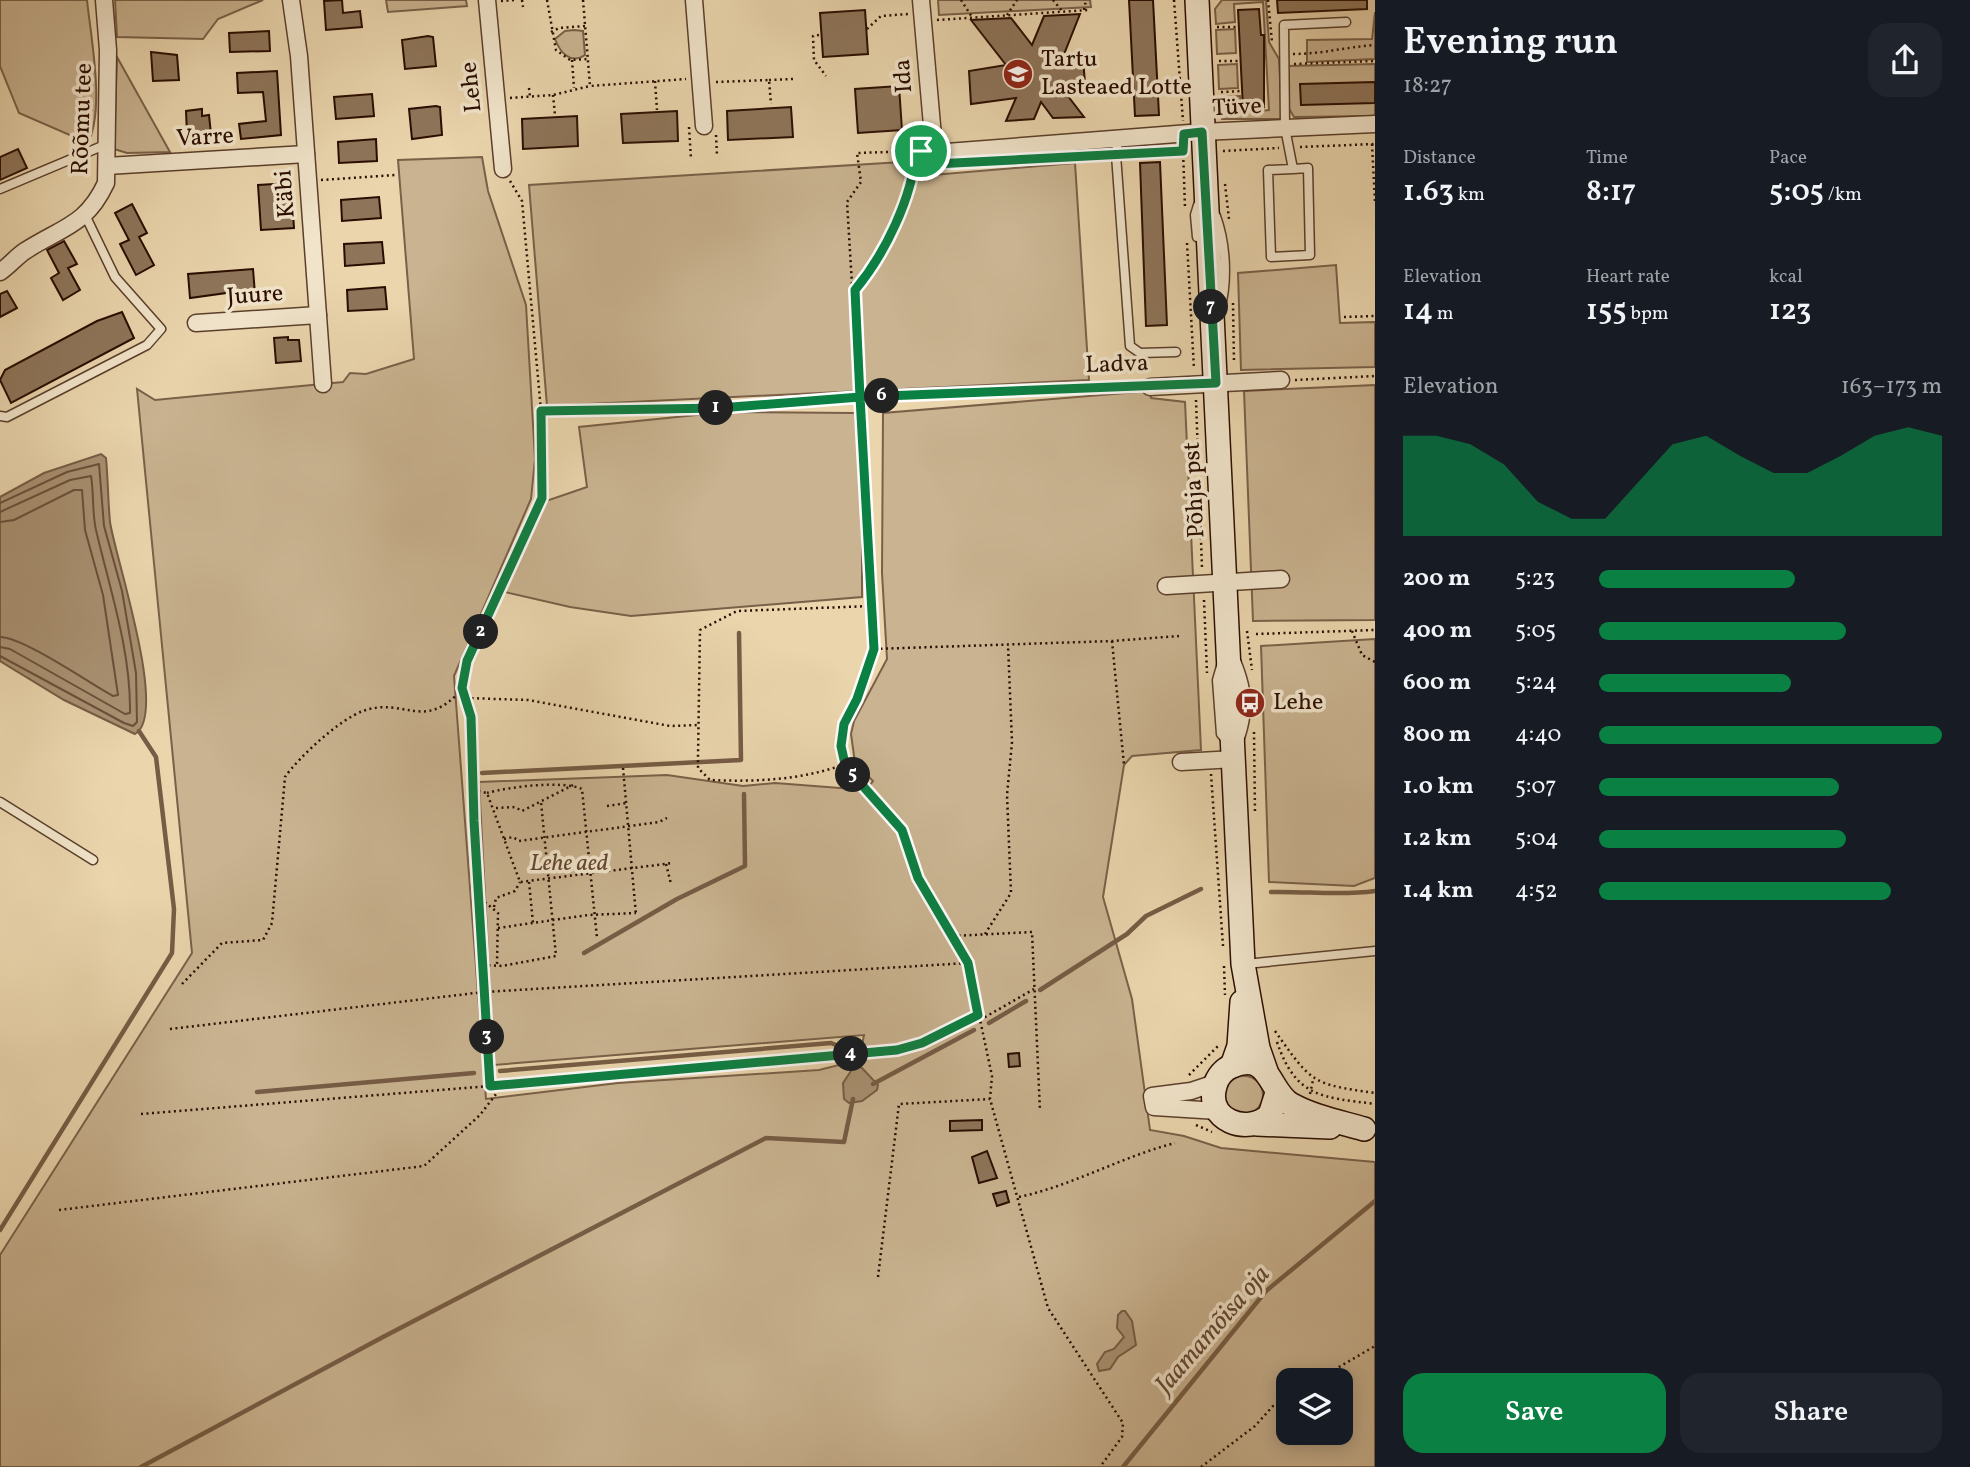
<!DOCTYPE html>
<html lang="en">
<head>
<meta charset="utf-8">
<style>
	:root { --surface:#171b24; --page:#20242c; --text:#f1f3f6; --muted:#9ea1a6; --accent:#0b8043 }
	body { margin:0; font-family:Vollkorn,serif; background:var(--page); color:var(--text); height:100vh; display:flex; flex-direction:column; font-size:26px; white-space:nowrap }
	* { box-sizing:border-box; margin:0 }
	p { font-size:23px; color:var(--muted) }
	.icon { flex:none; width:38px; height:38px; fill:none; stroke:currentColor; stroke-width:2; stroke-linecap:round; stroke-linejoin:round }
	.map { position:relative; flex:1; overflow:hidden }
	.drawer { display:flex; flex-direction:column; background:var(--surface); width:595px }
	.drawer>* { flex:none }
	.fabs { position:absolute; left:1276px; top:1368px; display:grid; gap:14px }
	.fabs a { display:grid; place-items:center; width:77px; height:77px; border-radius:14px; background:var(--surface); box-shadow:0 4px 18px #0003; font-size:35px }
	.pin { position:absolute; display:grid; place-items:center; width:60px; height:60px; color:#fff; margin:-30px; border:4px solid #fff; border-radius:50%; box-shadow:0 2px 7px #0007 }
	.km { position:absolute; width:35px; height:35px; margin:-18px; border-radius:50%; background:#222; color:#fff; font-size:19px; line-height:35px; text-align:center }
	.round { display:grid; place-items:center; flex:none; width:74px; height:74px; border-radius:21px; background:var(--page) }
	.head { display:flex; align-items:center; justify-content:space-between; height:119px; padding:0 28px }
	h1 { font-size:38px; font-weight:600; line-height:52px }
	.figures { display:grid; grid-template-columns:repeat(3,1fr); gap:10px; height:119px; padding:7px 28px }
	.figures div { display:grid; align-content:center }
	.figures b { font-size:30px; font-weight:600 }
	.figures small { font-size:19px; font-weight:400 }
	.figures p { font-size:19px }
	.chart { height:196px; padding:14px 28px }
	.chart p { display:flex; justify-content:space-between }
	.chart svg { width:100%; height:126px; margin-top:7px; fill:var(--accent); opacity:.7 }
	.cta { display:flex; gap:14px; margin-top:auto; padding:14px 28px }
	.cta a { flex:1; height:80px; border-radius:21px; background:var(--accent); color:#fff; font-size:28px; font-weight:600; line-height:80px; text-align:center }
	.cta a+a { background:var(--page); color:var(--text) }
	ul { padding:0 28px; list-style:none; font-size:23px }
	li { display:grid; grid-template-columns:112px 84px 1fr; align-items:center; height:52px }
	li i { height:18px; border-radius:9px; background:var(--accent) }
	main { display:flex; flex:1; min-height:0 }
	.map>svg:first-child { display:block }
	.green { fill:#c9b390; stroke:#7a6048; stroke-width:2; fill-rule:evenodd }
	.water { fill:#a99172; stroke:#765c44; stroke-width:2 }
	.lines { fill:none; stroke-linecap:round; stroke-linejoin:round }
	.shore { stroke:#6a4f39; stroke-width:2 }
	.stream { stroke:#765c44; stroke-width:4.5 }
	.building { fill:#8e755a; stroke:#2a0d00; stroke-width:2 }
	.lane-casing { stroke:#5a3f2b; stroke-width:11 }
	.street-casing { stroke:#5a3f2b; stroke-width:19 }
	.secondary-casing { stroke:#2a0d00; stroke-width:26 }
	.path { stroke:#2a0d00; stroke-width:2.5; stroke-dasharray:2 3.5; stroke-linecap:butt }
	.lane { stroke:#f1e4ca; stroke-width:8 }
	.street { stroke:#f1e4ca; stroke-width:16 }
	.secondary { stroke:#f1e4ca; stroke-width:23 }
	.route-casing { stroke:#fff; stroke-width:14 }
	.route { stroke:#0b8043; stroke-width:9 }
	.labels { text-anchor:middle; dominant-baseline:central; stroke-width:7; stroke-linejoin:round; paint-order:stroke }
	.poi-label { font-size:24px; fill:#2a0d00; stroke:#f1e4ca; text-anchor:start }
	.street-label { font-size:24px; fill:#2a0d00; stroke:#f1e4ca }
	.park-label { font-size:24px; font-style:italic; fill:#624732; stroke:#f1e4ca }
	.water-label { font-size:26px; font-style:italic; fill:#634833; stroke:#f1e4ca }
</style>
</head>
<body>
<main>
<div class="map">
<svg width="1375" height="1467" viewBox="0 0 1375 1467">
	<rect width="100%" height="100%" fill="#ead5ad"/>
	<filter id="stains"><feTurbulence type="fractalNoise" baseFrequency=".00286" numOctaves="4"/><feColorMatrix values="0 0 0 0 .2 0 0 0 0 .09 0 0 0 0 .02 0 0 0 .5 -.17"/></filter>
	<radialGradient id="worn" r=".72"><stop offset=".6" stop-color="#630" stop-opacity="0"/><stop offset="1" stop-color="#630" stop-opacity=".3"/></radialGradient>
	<!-- green -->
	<g class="green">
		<path d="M 0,0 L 87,0 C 91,39 105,108 88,143 L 19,113 L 0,66 Z"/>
		<polygon points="115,0 263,0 218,19 203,39 117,37"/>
		<polygon points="386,0 466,0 467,6 388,12"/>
		<polygon points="938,0 1090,0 1091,7 939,15"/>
		<polygon points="1222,0 1266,0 1269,42 1279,59 1282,119 1222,119 1220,97 1240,96 1242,113 1269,110 1263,2 1234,4 1235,22 1216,24 1215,9"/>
		<polygon points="1375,12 1375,59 1307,62 1307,40 1372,39"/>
		<polygon points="1235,29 1236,53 1217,54 1216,30"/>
		<path d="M 574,30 L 583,31 L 585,55 C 570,65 560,52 555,39 L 565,31 Z"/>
		<polygon points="117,57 170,152 127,153 114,149"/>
		<polygon points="1237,64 1238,88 1219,89 1218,65"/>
		<polygon points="1375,64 1375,116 1294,117 1288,107 1287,66"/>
		<path d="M 482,157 L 488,191 L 526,305 L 535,459 L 531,499 L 454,676 L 486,1099 L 618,1083 L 819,1070 L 859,1060 L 864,1035 L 494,1065 L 479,782 L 667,775 L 743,786 L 775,783 L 866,790 L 873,781 L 855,763 L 851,734 L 854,721 L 887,659 L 882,573 L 883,413 L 1150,391 L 1151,398 L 1185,402 L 1201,750 L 1132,756 L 1124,765 L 1103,897 L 1132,999 L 1150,1130 L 1184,1136 L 1221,1148 L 1375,1162 L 1375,1467 L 0,1467 L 0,1255 L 192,953 L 137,389 L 155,400 L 343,382 L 350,373 L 366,374 L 414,359 L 398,160 ZM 1288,1381 L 1340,1381 L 1340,1433 L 1288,1433 Z"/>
		<polygon points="918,161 921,176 1075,163 1089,380 547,406 529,185"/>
		<polygon points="1336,265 1340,323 1375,322 1375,367 1241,370 1238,273"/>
		<polygon points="1375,385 1375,620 1253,621 1244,391"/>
		<polygon points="726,412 855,413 862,507 862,597 631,616 570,607 505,592 546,501 587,487 579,427"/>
		<polygon points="1375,639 1375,878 1354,886 1269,882 1261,646"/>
		<circle cx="1244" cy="1095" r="19"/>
	</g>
	<!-- water -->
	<g class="water">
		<path d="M 101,454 L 106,458 C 108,479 108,501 110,522 C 115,557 169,715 135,734 L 64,700 L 0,661 L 0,497 L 44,473 Z"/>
		<polygon points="861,1067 878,1085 877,1090 862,1101 849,1103 844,1099 843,1083 853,1068"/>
		<polygon points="1122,1311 1125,1311 1132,1321 1136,1345 1118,1357 1110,1369 1099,1371 1097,1364 1105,1352 1114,1349 1124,1337 1117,1328 1118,1315"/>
	</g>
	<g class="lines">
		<!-- shore -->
		<g class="shore">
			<polyline points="0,503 67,472 99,464 104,526 122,591 136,673 137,722 133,726 124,723 0,656"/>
			<path d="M 0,512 L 70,480 L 91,476 C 94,494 92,513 96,530 C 110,590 131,651 130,713 L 125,714 L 10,649 L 0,647"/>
			<path d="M 0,522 L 14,520 L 74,490 L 82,490 L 85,530 L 103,595 L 118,695 L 113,696 C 89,683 23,637 0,637"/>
		</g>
		<!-- stream -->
		<g class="stream">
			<polyline points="482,773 741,760 739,633"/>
			<path d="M 1271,892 C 1306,891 1341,896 1375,891"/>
			<polyline points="584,953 677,899 745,866 744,794"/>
			<polyline points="1040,990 1127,934 1146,916 1201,889"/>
			<polyline points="989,1023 1026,1001"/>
			<polyline points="500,1071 831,1043 846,1049"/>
			<polyline points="873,1084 974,1030"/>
			<polyline points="257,1092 474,1073"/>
			<polyline points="0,1230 172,953 174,909 156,757 139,731"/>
			<polyline points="141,1467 383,1337 766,1138 844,1142 853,1099"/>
			<polyline points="1123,1467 1266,1291 1375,1201"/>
		</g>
	</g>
	<!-- building -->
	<g class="building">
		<polygon points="342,0 343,13 360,11 362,27 326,30 324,1"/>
		<polygon points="1129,0 1153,0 1159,115 1135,116"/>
		<polygon points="1277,0 1367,0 1367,9 1278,13"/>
		<polygon points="1259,9 1261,35 1264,35 1264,107 1243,108 1238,10"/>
		<polygon points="865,10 868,54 823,57 820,13"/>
		<polygon points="1080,14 1061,62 1083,59 1085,83 1061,87 1084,117 1053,118 1041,102 1034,119 1006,121 1016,98 971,104 969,71 1006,65 971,20 1011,18 1032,45 1044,16"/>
		<polygon points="269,31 270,51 230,52 229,33"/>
		<polygon points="428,36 433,37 436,66 405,69 402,40"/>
		<polygon points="151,52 177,55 179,80 153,81"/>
		<polygon points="277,71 281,135 241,139 239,124 266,121 263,92 238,93 237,73"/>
		<polygon points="1375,82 1375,103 1301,105 1300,84"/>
		<polygon points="899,86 902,130 858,133 855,89"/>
		<polygon points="372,94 374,116 336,119 334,97"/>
		<polygon points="436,106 440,107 442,135 412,139 409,109"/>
		<polygon points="791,107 793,137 728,140 727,111"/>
		<polygon points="202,109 202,116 209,115 211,134 187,134 186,111"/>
		<polygon points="677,111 678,141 623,143 621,114"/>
		<polygon points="577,116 578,146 523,149 522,119"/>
		<polygon points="376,139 377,161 339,163 338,142"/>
		<polygon points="18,149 27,168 0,180 0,157"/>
		<polygon points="1160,162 1167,325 1146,326 1140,163"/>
		<polygon points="291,183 294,228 261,230 258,185"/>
		<polygon points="379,197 381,218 342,221 341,200"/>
		<polygon points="132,204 147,233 139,237 154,265 136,275 120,244 129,240 115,213"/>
		<polygon points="64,241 77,264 68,268 80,290 63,300 51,278 59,273 47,250"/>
		<polygon points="382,242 384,263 345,266 344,244"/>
		<polygon points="253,269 255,294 241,295 241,291 190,298 188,274"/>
		<polygon points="385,287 387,309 348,311 347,290"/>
		<polygon points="7,291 17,308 0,317 0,294"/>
		<polygon points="122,312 134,338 11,403 0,380 5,370 97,321"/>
		<polygon points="288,337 288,340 299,340 301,361 276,363 274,338"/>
		<polygon points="1019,1053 1020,1066 1009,1067 1008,1054"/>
		<polygon points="982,1120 982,1130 950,1131 950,1121"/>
		<polygon points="987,1151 997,1178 979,1183 972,1157"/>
		<polygon points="1006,1191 1009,1202 997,1206 993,1194"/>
	</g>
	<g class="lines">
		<!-- lane casing -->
		<g class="lane-casing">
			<g id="lane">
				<polyline points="1118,138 1116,155 1130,346 1140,353 1176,352"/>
				<polyline points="1293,169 1308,168 1310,255 1271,257 1268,170 1293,169 1285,128 1284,25 1346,22"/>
				<polyline points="0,189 107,144"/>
				<path d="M 1216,216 C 1226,244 1228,281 1220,310"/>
				<polyline points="1197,237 1195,215 1198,205"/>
				<polyline points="0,416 7,417 147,345 161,329 115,277 86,217"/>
				<path d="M 1228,642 C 1247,684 1254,707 1235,751 L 1221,734 L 1217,680 Z"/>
				<polyline points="0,802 93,860"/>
				<polyline points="1246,964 1375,951"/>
			</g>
		</g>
		<!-- street casing -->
		<g class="street-casing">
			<g id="street">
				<polyline points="291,0 299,56 323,384"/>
				<polyline points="487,0 503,169"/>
				<polyline points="694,0 704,126"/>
				<polyline points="921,0 934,148 947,152 1202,132 1375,124"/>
				<polyline points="107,166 306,154"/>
				<path d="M 0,272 C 9,266 16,257 25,251 C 62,227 86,226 106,183 L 108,50 L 104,0"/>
				<polyline points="196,323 318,315"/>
				<polyline points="1150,387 1281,380"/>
				<polyline points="1166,586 1281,579"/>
				<polyline points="1181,762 1235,759"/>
				<polyline points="1215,1083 1191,1091 1152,1096 1154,1107 1218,1111"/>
			</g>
		</g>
		<!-- secondary casing -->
		<g class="secondary-casing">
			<g id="secondary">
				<polyline points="1197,0 1243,964 1258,1048 1266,1071"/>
				<polyline points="1232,1066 1239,1046 1242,1002"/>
				<path d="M 1277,1093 L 1270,1115 C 1247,1136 1205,1120 1215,1086 C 1217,1077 1224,1069 1232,1066 C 1271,1050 1269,1094 1292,1105 C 1314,1117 1340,1122 1364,1129"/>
				<polyline points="1257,1124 1330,1127"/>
			</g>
		</g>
		<!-- path -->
		<g class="path">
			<polyline points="522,0 523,7"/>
			<polyline points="547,0 556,50 570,60 588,59"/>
			<polyline points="583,0 590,86 686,79"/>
			<polyline points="961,0 972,17"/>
			<polyline points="1053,0 1063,12"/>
			<polyline points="1174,0 1183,121"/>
			<polyline points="1268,0 1272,42"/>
			<polyline points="501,1 515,0"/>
			<polyline points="1084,10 1086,0"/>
			<polyline points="1007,15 1017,0"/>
			<polyline points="937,20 1088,10"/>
			<polyline points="1217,27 1239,27"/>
			<polyline points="867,29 881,16 909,14"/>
			<polyline points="551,32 559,28 585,26"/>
			<polyline points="819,35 813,36 814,60 826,76"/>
			<path d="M 1293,54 C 1322,54 1346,47 1375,45"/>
			<polyline points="572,60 574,88"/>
			<polyline points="1219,61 1240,61"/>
			<polyline points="1294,64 1375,61"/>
			<polyline points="769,80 794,79"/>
			<polyline points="655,81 657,110"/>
			<polyline points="716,82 769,80 771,104"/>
			<polyline points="529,88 530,97"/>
			<polyline points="1221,92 1242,91"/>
			<polyline points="553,95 555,115"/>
			<polyline points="510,98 553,95 590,86"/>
			<polyline points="689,127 691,159"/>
			<polyline points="716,135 717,156"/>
			<polyline points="1372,144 1375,202"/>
			<polyline points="1300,147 1375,144"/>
			<polyline points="1183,149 1185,208"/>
			<polyline points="921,151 857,153 861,182 847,202 874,649 1112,641 1179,636"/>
			<polyline points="1223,151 1279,148"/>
			<polyline points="1127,154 1183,151"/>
			<polyline points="321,180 395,175"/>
			<polyline points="510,181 522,201 541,411 542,498 467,661 462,689 466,698 528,700 670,726 699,725"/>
			<polyline points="1225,184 1229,219"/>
			<polyline points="908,188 916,151"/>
			<polyline points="1187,243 1194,369"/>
			<polyline points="855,290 874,267 912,183 921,169 935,164"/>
			<polyline points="1233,303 1234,363"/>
			<polyline points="1344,317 1375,316"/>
			<polyline points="1295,380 1375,376"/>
			<polyline points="1196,400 1202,568"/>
			<polyline points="541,411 719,408 860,397 1135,387"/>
			<polyline points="1204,600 1207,673"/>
			<polyline points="1247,631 1252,670"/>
			<polyline points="1352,631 1362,655 1375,662"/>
			<polyline points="1256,634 1375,630"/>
			<polyline points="1112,641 1124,765"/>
			<polyline points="874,649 857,699 844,724 841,746 845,764 902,830 918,878 968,963 992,1076 990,1099 1048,1308 1123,1423 1122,1437 1100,1467"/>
			<polyline points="466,698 471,717 474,821 490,1086 897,1050 922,1043 978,1015"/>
			<polyline points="1254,732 1255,813"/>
			<path d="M 845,764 C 803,780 755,782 710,780 L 698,768 L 698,757 L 700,630 L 737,611 L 872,606"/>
			<polyline points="623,768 636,915"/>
			<polyline points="1211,774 1223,946"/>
			<polyline points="473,790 487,793 520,882 673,863"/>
			<path d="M 487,793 C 508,787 562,780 582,789 L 597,938"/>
			<polyline points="607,806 627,803"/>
			<polyline points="496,808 515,807 522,811 573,785"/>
			<polyline points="504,839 513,837 519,841 659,822 667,818"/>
			<polyline points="666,864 671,884"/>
			<polyline points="529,882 533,923"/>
			<polyline points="479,903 486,903 498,913 497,964"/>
			<polyline points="494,907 496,898 515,891 520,882"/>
			<polyline points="498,928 588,915 636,913"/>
			<polyline points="985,934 1011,893 1007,795 1012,742 1008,645"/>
			<polyline points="953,936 1032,932 1040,1111"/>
			<polyline points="483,965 502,966 556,956 541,802"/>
			<polyline points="1224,966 1225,995"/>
			<path d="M 182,984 L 222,943 L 263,940 L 272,923 L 285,777 C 299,757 340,719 363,711 C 404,696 424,733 462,689"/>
			<polyline points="980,1020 1034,989"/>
			<polyline points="170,1029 484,992 968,963"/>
			<path d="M 1275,1031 C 1312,1083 1311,1084 1375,1093"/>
			<path d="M 1277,1042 C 1296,1098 1322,1097 1375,1104"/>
			<polyline points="1189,1075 1219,1045"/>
			<polyline points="1310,1094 1313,1080"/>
			<polyline points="141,1114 490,1086"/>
			<polyline points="1196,1125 1212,1132"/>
			<path d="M 1019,1197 C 1074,1185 1121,1157 1175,1143"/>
			<polyline points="59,1210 424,1166 480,1115 503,1085"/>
			<polyline points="878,1277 899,1104 990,1099"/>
			<polyline points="1315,1381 1375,1346"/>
			<polyline points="1201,1467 1255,1426 1273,1406 1288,1396"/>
		</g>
		<!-- lane -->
		<use href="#lane" class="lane"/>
		<!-- street -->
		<use href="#street" class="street"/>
		<!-- secondary -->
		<use href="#secondary" class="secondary"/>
	</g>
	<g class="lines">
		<!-- route casing -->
		<g class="route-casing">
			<path id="route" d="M 921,151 L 916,152 C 912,198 885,254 855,290 L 860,397 L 719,408 L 541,411 L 542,498 L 467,661 L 462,688 L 471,717 L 474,821 L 490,1086 L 897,1050 L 922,1043 L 978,1015 L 968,963 L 918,878 L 902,830 L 854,776 L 845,764 L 841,746 L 844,724 L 857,699 L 874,649 L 860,397 L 1216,383 L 1202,132 L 1184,134 L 1183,151 L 935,164 L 921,151"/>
		</g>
		<!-- route -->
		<use href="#route" class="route"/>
	</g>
	<!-- icons -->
	<defs>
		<g id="school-disc" transform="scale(1.575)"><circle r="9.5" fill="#8f2418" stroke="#f1e4ca"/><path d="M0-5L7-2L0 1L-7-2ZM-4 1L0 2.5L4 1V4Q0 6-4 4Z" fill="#fff"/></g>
		<g id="bus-disc" transform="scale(1.575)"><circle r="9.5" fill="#8f2418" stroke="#f1e4ca"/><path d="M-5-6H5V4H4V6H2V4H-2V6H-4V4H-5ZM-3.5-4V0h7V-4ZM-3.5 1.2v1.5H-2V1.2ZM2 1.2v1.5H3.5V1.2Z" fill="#fff"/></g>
	</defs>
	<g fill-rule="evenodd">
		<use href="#school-disc" x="1018" y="74"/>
		<use href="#bus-disc" x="1250" y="703"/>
	</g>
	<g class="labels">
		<!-- poi labels -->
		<g class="poi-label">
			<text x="1041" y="60">Tartu<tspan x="1041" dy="28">Lasteaed Lotte</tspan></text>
			<text x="1273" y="703">Lehe</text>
		</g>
		<!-- street labels -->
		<g class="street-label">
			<text transform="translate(904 76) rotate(-94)">Ida</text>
			<text transform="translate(472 87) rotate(-96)">Lehe</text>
			<text transform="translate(1237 108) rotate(-3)">Tüve</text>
			<text transform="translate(83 119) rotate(-88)">Rõõmu tee</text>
			<text transform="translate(205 138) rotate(-3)">Varre</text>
			<text transform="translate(286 194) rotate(-94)">Käbi</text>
			<text transform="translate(255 296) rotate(-4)">Juure</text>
			<text transform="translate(1117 365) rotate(-2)">Ladva</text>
			<text transform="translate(1195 490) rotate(-93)">Põhja pst</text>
		</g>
		<!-- park labels -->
		<g class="park-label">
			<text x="569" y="864">Lehe aed</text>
		</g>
		<!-- water labels -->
		<g class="water-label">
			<text transform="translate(1213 1330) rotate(-49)">Jaamamõisa oja</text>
		</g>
	</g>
	<rect width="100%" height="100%" filter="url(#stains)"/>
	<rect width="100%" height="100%" fill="url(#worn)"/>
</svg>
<div class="fabs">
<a><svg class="icon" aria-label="layers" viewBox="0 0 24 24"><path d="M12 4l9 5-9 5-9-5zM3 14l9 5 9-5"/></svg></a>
</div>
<div class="pin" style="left:921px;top:151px;background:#1e9e55"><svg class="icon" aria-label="arrive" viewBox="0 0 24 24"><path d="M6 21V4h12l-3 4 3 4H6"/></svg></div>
<b class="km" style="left:716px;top:408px">1</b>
<b class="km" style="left:481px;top:632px">2</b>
<b class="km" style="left:487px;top:1037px">3</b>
<b class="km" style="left:851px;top:1054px">4</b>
<b class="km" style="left:853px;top:775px">5</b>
<b class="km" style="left:882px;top:396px">6</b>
<b class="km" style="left:1211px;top:307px">7</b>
</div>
<section class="drawer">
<div class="head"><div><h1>Evening run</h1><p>18:27</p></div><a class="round"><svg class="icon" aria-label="share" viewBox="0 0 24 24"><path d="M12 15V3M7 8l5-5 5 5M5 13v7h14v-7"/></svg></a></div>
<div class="figures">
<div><p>Distance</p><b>1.63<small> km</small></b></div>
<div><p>Time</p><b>8:17</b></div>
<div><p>Pace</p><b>5:05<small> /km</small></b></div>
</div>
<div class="figures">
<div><p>Elevation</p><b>14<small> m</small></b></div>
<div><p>Heart rate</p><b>155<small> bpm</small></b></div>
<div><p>kcal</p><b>123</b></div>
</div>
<div class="chart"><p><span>Elevation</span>163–173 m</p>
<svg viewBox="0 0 160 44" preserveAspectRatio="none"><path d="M0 44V9L10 9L20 12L30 19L40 32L50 38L60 38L70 25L80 12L90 9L100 16L110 22L120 22L130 16L140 9L150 6L160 9V44z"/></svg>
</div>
<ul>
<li><b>200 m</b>5:23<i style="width:57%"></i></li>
<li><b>400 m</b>5:05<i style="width:72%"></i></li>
<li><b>600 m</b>5:24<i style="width:56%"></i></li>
<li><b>800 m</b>4:40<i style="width:100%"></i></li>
<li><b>1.0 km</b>5:07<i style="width:70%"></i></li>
<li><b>1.2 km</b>5:04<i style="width:72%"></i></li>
<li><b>1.4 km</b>4:52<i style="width:85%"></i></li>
</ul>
<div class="cta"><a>Save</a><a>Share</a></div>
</section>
</main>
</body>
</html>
